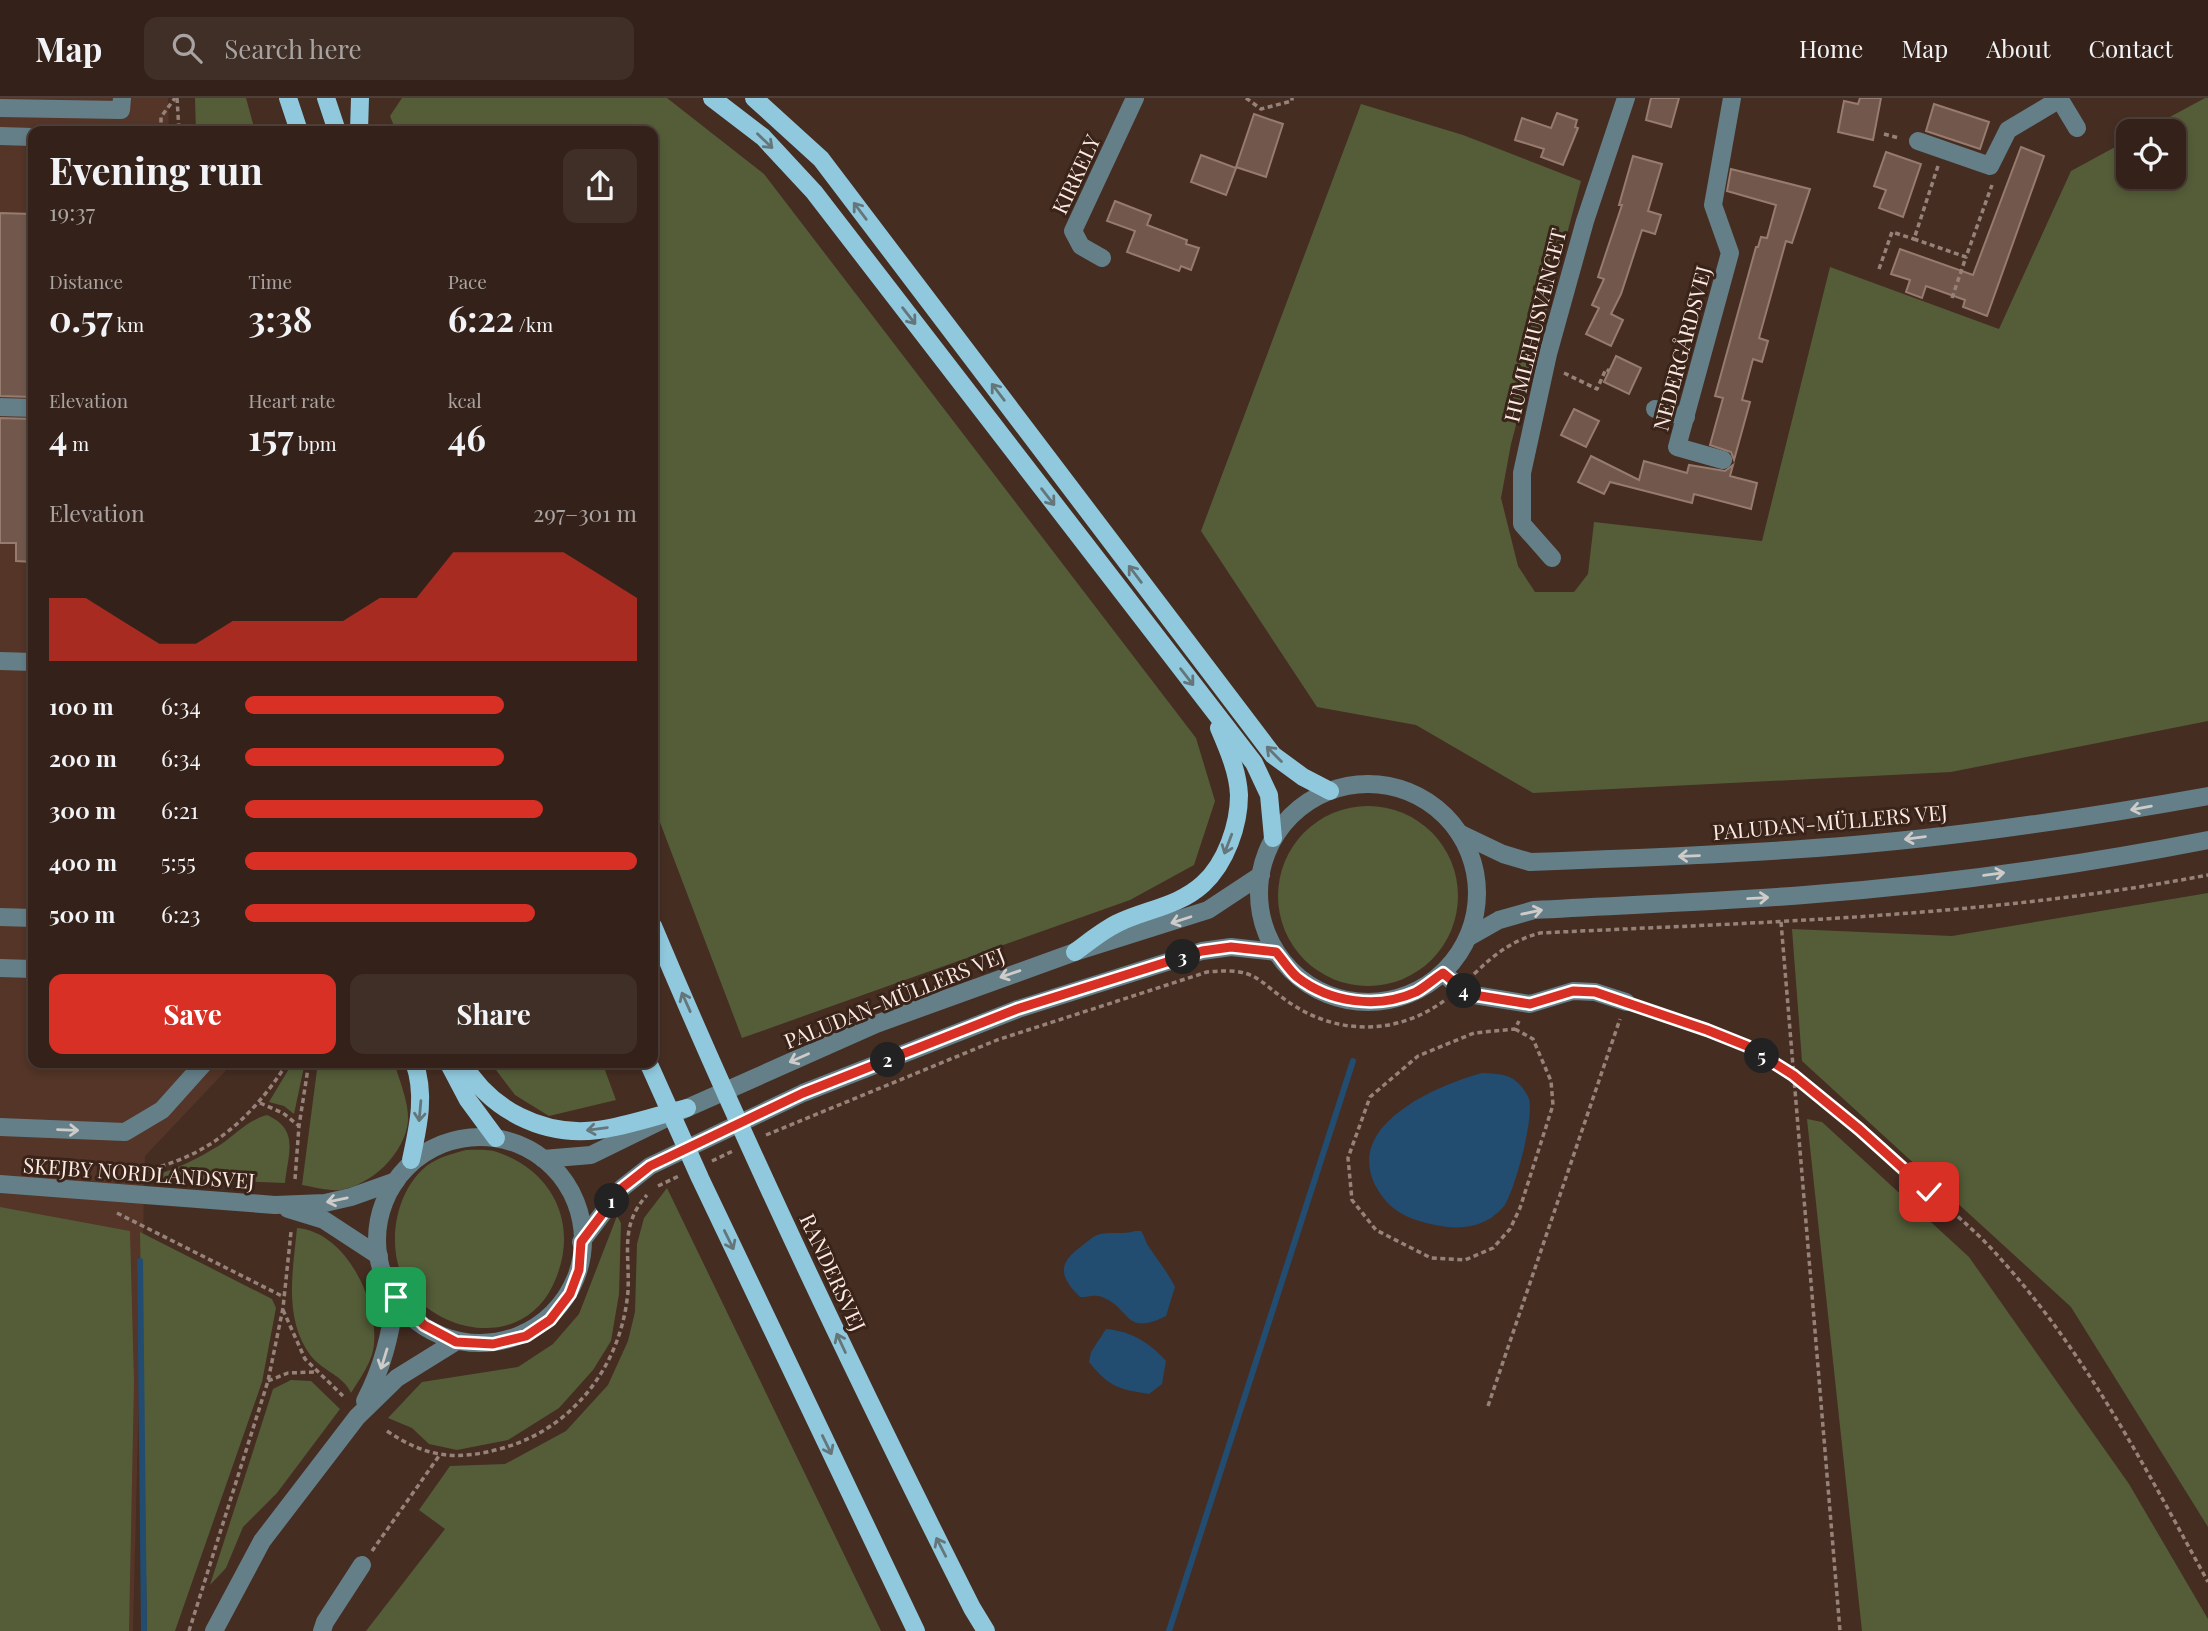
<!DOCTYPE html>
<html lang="en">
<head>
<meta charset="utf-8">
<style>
	:root { --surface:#34221a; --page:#3f2f27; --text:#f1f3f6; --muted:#a9a4a2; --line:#4e3f39; --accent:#d93025 }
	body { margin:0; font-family:"Playfair Display",serif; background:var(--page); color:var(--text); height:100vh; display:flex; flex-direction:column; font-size:26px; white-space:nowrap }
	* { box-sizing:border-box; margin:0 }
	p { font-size:23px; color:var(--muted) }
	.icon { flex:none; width:38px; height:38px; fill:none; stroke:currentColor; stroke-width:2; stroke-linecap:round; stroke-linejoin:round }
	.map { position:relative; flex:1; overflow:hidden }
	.details { position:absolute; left:28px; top:28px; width:630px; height:942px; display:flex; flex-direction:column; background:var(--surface); border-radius:14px; box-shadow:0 4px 10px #0003,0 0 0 2px var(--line) }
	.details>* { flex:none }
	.fabs { position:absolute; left:2116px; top:21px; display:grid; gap:14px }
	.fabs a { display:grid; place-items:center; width:70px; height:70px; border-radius:14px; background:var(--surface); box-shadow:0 4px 10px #0003,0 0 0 2px var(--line); font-size:35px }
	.pin { position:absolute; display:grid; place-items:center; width:60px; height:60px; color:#fff; margin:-30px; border-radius:14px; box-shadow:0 4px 10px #0006 }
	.km { position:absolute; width:35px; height:35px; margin:-18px; border-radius:50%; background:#222; color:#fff; font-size:19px; line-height:35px; text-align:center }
	.round { display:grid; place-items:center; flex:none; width:74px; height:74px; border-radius:14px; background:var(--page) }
	.overview { display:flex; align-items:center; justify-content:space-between; height:119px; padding:0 21px }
	h1 { font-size:38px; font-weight:700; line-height:52px }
	.stats { display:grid; grid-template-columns:repeat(3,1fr); gap:10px; height:119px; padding:7px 21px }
	.stats div { display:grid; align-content:center }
	.stats b { font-size:35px; font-weight:700 }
	.stats small { font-size:19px; font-weight:400 }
	.stats p { font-size:19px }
	.chart { height:196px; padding:14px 21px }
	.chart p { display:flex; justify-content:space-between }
	.chart svg { width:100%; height:126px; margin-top:7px; fill:var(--accent); opacity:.7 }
	.primary-button { display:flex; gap:14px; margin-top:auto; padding:14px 21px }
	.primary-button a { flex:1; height:80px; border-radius:14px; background:var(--accent); color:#fff; font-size:28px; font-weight:700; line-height:80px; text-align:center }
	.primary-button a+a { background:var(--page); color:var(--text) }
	ul { padding:0 21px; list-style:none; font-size:23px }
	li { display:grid; grid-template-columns:112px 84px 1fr; align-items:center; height:52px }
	li i { height:18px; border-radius:9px; background:var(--accent) }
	header { display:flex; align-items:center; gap:42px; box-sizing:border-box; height:98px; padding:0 35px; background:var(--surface); border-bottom:2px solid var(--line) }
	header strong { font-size:33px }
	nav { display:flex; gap:38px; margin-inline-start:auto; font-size:24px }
	.search { width:490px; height:63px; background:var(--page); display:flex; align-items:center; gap:18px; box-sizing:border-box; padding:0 24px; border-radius:14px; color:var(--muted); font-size:26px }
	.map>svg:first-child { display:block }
	.built { fill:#543527 }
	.green { fill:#545d38 }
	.water { fill:#224c70 }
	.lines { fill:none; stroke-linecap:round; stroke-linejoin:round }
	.stream { stroke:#224c70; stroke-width:6 }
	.building { fill:#72584c; stroke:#977b6e; stroke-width:2 }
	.path { stroke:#978279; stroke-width:3.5; stroke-dasharray:5 3.5; stroke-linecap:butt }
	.minor { stroke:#647f88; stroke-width:18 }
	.major { stroke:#90c9dd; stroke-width:18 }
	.oneway { stroke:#65767a }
	.oneway2 { stroke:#cecbc8 }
	.route-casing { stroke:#fff; stroke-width:14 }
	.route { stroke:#d93025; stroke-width:9 }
	.labels { text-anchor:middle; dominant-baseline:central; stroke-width:6; stroke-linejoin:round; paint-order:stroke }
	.street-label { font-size:21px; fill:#fbebe4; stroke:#3a2318 }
</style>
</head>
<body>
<header>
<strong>Map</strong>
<div class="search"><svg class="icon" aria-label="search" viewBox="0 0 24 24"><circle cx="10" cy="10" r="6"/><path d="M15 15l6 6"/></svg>Search here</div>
<nav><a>Home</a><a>Map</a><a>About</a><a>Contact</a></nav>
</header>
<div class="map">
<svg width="2208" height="1533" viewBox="0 0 2208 1533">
	<rect width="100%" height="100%" fill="#452d22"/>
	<!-- built -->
	<polygon class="built" points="0,0 168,0 169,33 33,33 33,964 234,964 145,1058 133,1533 0,1533"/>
	<!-- green -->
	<g class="green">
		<polygon points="195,0 246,0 255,33 196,33"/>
		<polygon points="402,0 667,0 764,76 1196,640 1215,703 1194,767 1130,802 742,940 653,706 653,33 396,33 390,18"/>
		<polygon points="2205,0 2208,0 2208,623 1951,674 1533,695 1416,627 1317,609 1201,433 1361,6 1463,37 1581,83 1511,346 1501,400 1518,468 1535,494 1574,494 1588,476 1594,424 1762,443 1830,169 1999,231 2071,73 2128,42 2128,79 2174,79 2174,33 2144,33"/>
		<circle cx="1368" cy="798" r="90"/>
		<polygon points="2208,795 2208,1429 2071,1209 1802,963 1792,831 1952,838"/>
		<polygon points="293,964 305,964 294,1016 284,1008 269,1004"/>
		<path d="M 318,964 L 394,964 C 399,982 409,1004 408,1023 C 405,1055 372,1087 340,1092 C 327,1093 314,1089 302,1087 Z"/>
		<polygon points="490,964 602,964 616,1002 549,1018 515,997"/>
		<path d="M 267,1017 C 300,1032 288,1055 285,1085 L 149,1079 C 175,1072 197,1061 220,1047 C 236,1036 248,1022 267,1017 Z"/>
		<polygon points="1807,1021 1822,1024 1969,1159 2129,1386 2208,1521 2208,1533 1862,1533"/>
		<path d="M 466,1052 C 476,1052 488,1051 497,1054 C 556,1074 580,1131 553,1187 C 527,1242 460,1241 419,1203 C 384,1170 389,1104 422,1072 C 434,1060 451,1056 466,1052 Z"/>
		<polygon points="667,1090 881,1533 366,1533 445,1431 419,1412 450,1368 505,1366 566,1333 608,1287 628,1243 635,1214 637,1146 644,1120"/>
		<polygon points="0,1109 130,1133 134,1284 129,1533 0,1533"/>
		<polygon points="617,1118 621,1125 619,1196 611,1243 593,1272 559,1310 508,1342 457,1352 429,1346 412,1330 388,1320 422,1284 518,1269 553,1246 579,1216"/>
		<path d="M 297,1130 C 346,1134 378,1202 374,1246 C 373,1263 360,1280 351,1295 C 343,1277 324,1274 311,1258 C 283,1221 293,1173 297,1130 Z"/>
		<polygon points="140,1134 272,1201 276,1210 262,1284 175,1533 147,1533"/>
		<polygon points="291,1282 311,1283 340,1311 277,1395 243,1429 226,1470 210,1487 273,1291"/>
	</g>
	<!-- water -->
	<g class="water">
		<path d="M 1482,975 C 1494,976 1508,975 1517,984 C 1521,987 1528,997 1529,1001 C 1534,1022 1516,1086 1506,1105 C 1503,1111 1496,1116 1491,1120 C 1469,1134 1443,1130 1419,1123 C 1399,1117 1385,1106 1375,1087 C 1345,1026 1438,987 1482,975 Z"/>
		<path d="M 1135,1133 L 1141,1133 C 1145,1138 1145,1144 1149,1149 C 1158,1163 1167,1173 1175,1189 L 1166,1218 C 1124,1239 1131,1210 1102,1199 C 1095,1196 1088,1199 1080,1199 C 1058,1177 1058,1165 1083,1147 C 1087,1144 1092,1139 1097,1137 C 1109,1133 1122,1137 1135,1133 Z"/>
		<path d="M 1106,1231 C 1131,1233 1150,1245 1166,1263 L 1162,1286 L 1149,1296 C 1118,1291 1109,1289 1089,1264 L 1091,1254 Z"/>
	</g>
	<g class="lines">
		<!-- stream -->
		<g class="stream">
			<polyline points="140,1163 144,1533"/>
			<polyline points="1169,1533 1353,963"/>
		</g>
	</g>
	<!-- building -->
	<g class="building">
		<polygon points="1651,0 1679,0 1671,29 1646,22"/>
		<polygon points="1860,0 1881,0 1873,42 1838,34 1844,3 1858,6"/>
		<polygon points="1934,6 1989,24 1980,51 1926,33"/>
		<polygon points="1557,15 1577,22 1575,29 1578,30 1563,67 1541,59 1544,51 1515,42 1522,20 1551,30"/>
		<polygon points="1254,16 1283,26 1266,79 1236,69"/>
		<polygon points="2021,49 2044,58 1987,218 1963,209 1965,202 1926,188 1922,200 1906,194 1910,182 1891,176 1900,151 1973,177"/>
		<polygon points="1886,54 1921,66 1903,119 1879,110 1886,92 1874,88"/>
		<polygon points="1201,57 1236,70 1226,97 1191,84"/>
		<polygon points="1633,58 1662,66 1648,113 1661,117 1655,136 1642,132 1621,196 1611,216 1623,222 1611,248 1586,236 1599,210 1592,207 1604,181 1598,179 1622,107 1619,107"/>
		<polygon points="1731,71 1810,91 1792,145 1786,143 1759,240 1768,243 1762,264 1753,261 1742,302 1750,304 1734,362 1731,354 1710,347 1723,300 1715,298 1756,149 1758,149 1761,139 1767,140 1776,107 1727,93"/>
		<polygon points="1115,103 1151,117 1147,127 1187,142 1186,146 1199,150 1191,172 1181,168 1179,173 1127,154 1135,133 1107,123"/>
		<polygon points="0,115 33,116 33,299 0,298"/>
		<polygon points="1616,258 1641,270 1629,296 1604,284"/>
		<polygon points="1574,311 1599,323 1586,349 1561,337"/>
		<polygon points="0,320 33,321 33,464 16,463 16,445 0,445"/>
		<polygon points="1591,358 1639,382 1644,363 1687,375 1689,367 1725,373 1733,367 1730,378 1757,385 1751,411 1694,396 1692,405 1610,384 1604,396 1578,384"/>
	</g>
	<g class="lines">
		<!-- path -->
		<g class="path">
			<polyline points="177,0 179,33"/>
			<polyline points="1246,0 1261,11 1292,3 1292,0"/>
			<polyline points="161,33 161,19 175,0"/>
			<polyline points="1884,36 1899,40"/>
			<polyline points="1938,68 1914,141 1966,159 1992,87"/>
			<polyline points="1879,171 1892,134 1914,141"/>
			<polyline points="1952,200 1966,159"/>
			<polyline points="1564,275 1597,291 1606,271 1609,273"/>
			<polyline points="1781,824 1840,1533"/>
			<path d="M 1474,876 C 1495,856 1511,843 1540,835 C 1763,824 1988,819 2208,777"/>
			<path d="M 1643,910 C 1678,922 1715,932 1747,949 C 1807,980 1856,1028 1906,1073 C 1936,1101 1972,1128 1999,1159 C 2086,1255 2146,1371 2208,1484"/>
			<polyline points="1515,931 1533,941 1551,983 1553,1007 1520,1110 1510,1131 1493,1150 1465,1162 1431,1160 1376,1132 1352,1102 1348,1060 1370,999 1418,958 1474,935 1515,931 1519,923"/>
			<polyline points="260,1005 283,1015 299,1028"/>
			<path d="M 766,1037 L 997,942 L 1207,874 C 1258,869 1255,882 1293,907 C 1341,938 1400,936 1445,902"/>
			<polyline points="712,1063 733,1053"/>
			<path d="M 127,1075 C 201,1066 249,1025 288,964"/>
			<polyline points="295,1081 299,1028 309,964"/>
			<polyline points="658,1088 679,1078"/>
			<polyline points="117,1115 284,1199"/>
			<polyline points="283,1212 305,1261 343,1298"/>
			<polyline points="268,1283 288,1275 315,1274"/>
			<polyline points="1488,1308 1620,921"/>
			<path d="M 387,1333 C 427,1360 457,1363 503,1350 C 574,1330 622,1266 628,1193 C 630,1156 619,1128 647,1097"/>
			<polyline points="372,1453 439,1358"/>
			<polyline points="189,1533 268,1283 283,1210 291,1134"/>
		</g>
		<!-- minor -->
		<g class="minor">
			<polyline points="2059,0 2077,30"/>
			<polyline points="0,10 121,12 122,0"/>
			<polyline points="0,38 33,39"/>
			<polyline points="1918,43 1990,68 2008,32 2060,1"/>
			<polyline points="1102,160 1081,148 1073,133 1135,0"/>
			<polyline points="0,309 33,310"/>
			<polyline points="1655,311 1686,319"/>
			<polyline points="1723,362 1677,349 1730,155 1713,107 1732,0"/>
			<polyline points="1552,460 1522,426 1522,375 1548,256 1585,123 1626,0"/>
			<polyline points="0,563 33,564"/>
			<circle cx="1368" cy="795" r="109"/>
			<path d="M 1459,735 L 1503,756 L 1530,764 C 1638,760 1746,756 1854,747 C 1973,737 2091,719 2208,698"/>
			<polyline points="0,819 33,820"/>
			<path d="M 1469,839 L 1499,822 L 1534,812 C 1624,807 1714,804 1804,797 C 1939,787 2075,768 2208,742"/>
			<polyline points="0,870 33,871"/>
			<polyline points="1443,875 1468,896 1530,906 1573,893 1595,894 1626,904"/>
			<polyline points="0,1029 125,1034 162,1012 205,964"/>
			<circle cx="480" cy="1142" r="103"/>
			<polyline points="543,1061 591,1057 687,1010 876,926 1075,854 1208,812 1261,777"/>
			<polyline points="0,1086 275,1107 325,1105 351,1099 396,1083"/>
			<polyline points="288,1111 324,1122 379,1158"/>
			<polyline points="581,1144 622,1090 650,1068 803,995 1018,911 1202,853 1231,849 1276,854"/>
			<path d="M 365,1303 C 383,1269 390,1237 396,1199"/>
			<polyline points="214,1533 262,1443 357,1319 397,1280 455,1244"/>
			<polyline points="322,1533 325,1524 362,1467"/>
		</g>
		<!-- major -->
		<g class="major">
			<polyline points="288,0 299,33"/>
			<polyline points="326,0 337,33"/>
			<polyline points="712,0 763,39 814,94 1254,665 1269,697 1273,740"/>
			<polyline points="754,0 821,61 1273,657 1303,679 1330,693"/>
			<polyline points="359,33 360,0"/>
			<path d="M 653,828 C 750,1059 859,1286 972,1510 L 986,1533"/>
			<path d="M 1075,854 C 1089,844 1104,831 1120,824 C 1148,811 1179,808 1203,786 C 1226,765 1239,727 1239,697 C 1238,674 1228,651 1219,630"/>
			<polyline points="448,964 468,1002 496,1040"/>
			<path d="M 462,964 C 490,1012 543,1039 598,1032 C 628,1028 658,1017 687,1010"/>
			<polyline points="648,964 700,1080 916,1533"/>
			<path d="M 411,1062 C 418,1029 426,997 414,964"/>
		</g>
	</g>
	<!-- one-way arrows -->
	<defs><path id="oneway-shaft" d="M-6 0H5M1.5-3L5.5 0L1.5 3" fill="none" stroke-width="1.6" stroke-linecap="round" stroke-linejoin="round" transform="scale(1.75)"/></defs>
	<g class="oneway">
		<use href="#oneway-shaft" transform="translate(765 43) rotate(44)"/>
		<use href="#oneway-shaft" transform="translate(860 113) rotate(-127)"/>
		<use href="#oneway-shaft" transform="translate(909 218) rotate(52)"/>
		<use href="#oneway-shaft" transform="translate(998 294) rotate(-127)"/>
		<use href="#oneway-shaft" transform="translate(1048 399) rotate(52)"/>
		<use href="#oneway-shaft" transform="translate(1135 476) rotate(-127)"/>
		<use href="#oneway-shaft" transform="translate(1187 579) rotate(52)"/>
		<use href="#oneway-shaft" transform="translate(1274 656) rotate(-135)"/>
		<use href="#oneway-shaft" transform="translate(1228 746) rotate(111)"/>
		<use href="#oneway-shaft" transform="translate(686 904) rotate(-114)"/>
		<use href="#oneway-shaft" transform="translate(420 1013) rotate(95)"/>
		<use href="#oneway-shaft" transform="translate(597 1031) rotate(172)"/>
		<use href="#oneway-shaft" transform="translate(729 1142) rotate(64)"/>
		<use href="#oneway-shaft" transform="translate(841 1245) rotate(-115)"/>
		<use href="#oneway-shaft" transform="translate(827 1347) rotate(64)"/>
		<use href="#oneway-shaft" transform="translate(941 1449) rotate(-117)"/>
	</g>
	<g class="oneway2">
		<use href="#oneway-shaft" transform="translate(2141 710) rotate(170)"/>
		<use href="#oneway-shaft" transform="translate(1915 740) rotate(173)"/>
		<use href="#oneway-shaft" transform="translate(1689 758) rotate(178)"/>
		<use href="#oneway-shaft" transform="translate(1994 776) rotate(-8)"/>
		<use href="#oneway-shaft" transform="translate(1758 800) rotate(-3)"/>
		<use href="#oneway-shaft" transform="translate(1532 814) rotate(-12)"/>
		<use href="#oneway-shaft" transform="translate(1181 822) rotate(162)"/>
		<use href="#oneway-shaft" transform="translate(1010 876) rotate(161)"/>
		<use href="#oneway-shaft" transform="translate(799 960) rotate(156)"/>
		<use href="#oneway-shaft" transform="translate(68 1032) rotate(2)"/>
		<use href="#oneway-shaft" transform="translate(337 1102) rotate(168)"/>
		<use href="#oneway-shaft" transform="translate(384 1261) rotate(107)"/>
	</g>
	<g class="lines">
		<!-- route casing -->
		<g class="route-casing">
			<path id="route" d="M 396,1199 L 424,1227 L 456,1244 L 493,1246 L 526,1238 L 550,1222 L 570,1196 L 579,1172 L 581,1144 L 622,1090 L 650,1068 L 803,995 L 1017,911 L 1202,853 L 1231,849 L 1276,854 C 1283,862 1289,872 1297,879 C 1330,905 1378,911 1416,894 C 1425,889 1434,881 1443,875 L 1468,896 L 1530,906 L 1573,893 L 1595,894 L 1707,932 L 1747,948 L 1793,977 L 1859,1031 L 1929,1094"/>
		</g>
		<!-- route -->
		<use href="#route" class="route"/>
	</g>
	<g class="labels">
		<!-- street labels -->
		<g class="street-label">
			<text transform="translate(1075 76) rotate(-65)">KIRKELY</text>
			<text transform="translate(1534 227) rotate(-76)">HUMLEHUSVÆNGET</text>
			<text transform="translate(1681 250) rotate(-75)">NEDERGÅRDSVEJ</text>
			<text transform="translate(1830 723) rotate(-5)">PALUDAN-MÜLLERS VEJ</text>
			<text transform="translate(894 899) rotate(-22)">PALUDAN-MÜLLERS VEJ</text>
			<text transform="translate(139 1074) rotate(4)">SKEJBY NORDLANDSVEJ</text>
			<text transform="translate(834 1174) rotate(65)">RANDERSVEJ</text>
		</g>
	</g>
</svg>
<div class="fabs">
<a><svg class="icon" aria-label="locate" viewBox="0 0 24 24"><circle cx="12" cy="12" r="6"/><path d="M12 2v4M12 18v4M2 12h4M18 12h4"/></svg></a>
</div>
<div class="pin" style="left:396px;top:1199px;background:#1e9e55"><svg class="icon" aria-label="arrive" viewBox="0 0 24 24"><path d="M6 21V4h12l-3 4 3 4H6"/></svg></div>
<div class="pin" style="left:1929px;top:1094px;background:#d93025"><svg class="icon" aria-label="check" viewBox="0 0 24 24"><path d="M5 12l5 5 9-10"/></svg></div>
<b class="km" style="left:612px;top:1103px">1</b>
<b class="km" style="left:888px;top:962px">2</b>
<b class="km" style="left:1183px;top:859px">3</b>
<b class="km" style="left:1464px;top:893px">4</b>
<b class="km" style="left:1762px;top:958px">5</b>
<section class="details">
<div class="overview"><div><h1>Evening run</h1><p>19:37</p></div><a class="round"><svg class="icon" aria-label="share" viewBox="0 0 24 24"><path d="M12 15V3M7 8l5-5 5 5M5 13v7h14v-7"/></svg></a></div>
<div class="stats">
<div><p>Distance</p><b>0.57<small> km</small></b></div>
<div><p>Time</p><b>3:38</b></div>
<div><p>Pace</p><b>6:22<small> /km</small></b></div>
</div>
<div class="stats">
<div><p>Elevation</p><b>4<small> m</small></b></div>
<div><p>Heart rate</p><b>157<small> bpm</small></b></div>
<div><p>kcal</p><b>46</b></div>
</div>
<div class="chart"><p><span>Elevation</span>297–301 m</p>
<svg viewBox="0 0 160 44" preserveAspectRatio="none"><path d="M0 44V22L10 22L20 30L30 38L40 38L50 30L60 30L70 30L80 30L90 22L100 22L110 6L120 6L130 6L140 6L150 14L160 22V44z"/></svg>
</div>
<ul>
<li><b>100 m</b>6:34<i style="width:66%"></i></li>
<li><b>200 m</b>6:34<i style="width:66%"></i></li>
<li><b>300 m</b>6:21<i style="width:76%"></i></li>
<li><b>400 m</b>5:55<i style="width:100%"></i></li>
<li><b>500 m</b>6:23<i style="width:74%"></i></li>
</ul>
<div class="primary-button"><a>Save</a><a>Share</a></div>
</section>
</div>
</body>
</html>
